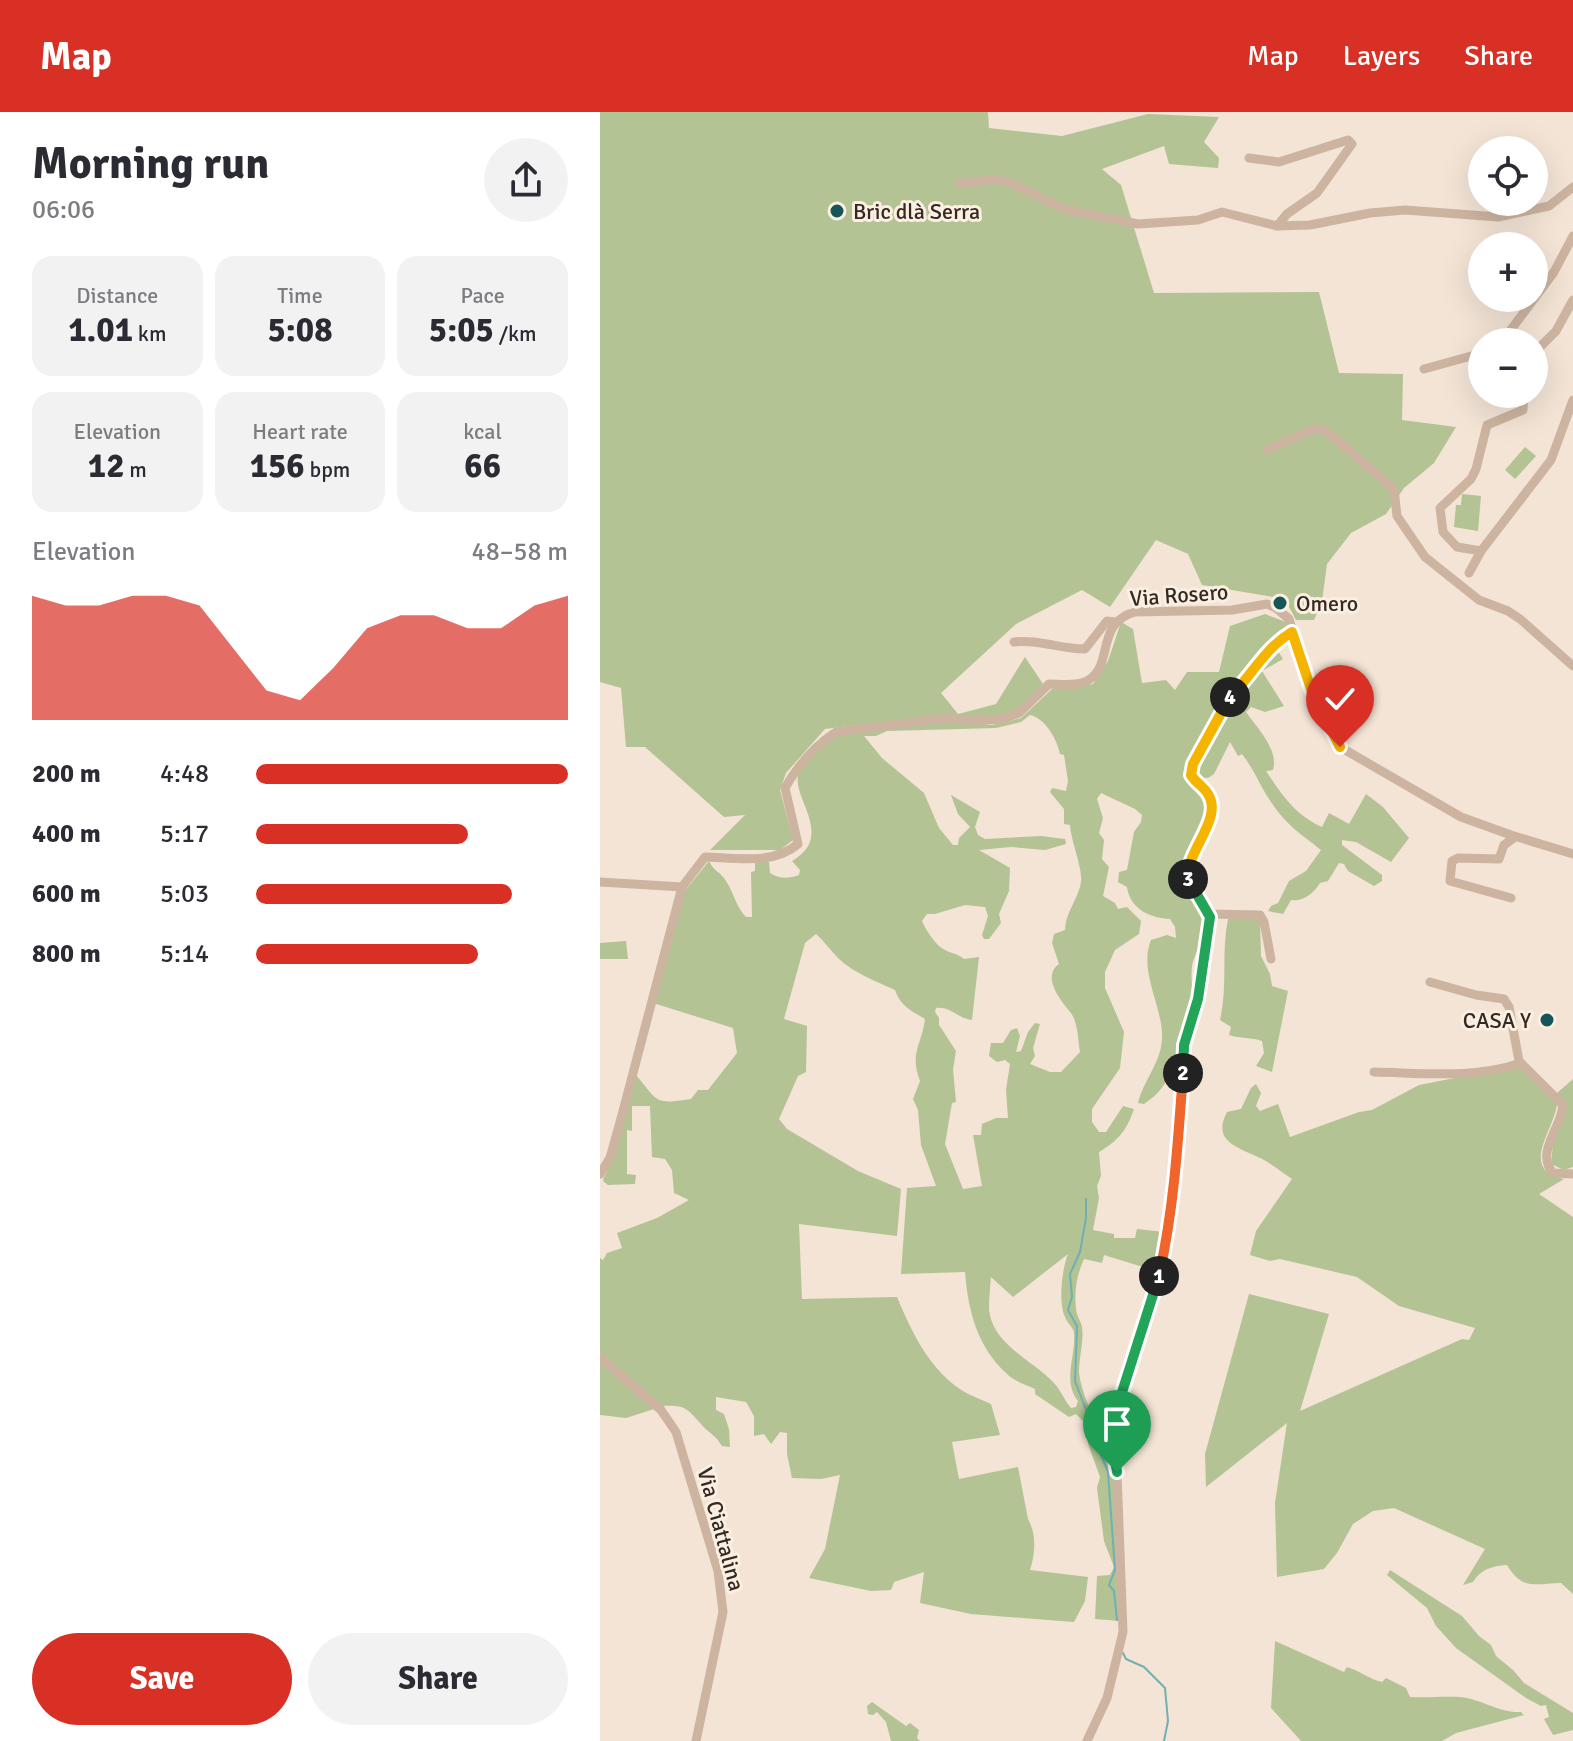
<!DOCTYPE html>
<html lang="en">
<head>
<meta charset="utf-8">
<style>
	:root { --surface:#fff; --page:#f2f2f3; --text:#2b2b33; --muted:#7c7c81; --accent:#d93025 }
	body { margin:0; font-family:Signika,sans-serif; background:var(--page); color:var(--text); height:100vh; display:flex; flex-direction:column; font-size:30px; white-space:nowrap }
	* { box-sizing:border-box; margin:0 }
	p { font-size:26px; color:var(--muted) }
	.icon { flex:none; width:44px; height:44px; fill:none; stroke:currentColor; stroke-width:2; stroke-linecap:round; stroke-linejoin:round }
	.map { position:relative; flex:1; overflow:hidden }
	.details { display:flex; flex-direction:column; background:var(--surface); width:600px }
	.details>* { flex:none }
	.fabs { position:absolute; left:868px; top:24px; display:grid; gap:16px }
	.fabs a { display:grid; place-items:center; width:80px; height:80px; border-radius:50%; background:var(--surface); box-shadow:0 8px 32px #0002; font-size:40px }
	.pin { position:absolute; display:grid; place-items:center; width:68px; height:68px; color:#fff; margin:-82px -34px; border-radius:50% 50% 50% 0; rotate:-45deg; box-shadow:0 0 8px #0007 }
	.pin .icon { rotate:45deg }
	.km { position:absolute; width:40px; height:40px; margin:-20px; border-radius:50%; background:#222; color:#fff; font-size:22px; line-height:40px; text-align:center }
	.round { display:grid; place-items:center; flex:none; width:84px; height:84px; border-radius:42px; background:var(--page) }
	.summary { display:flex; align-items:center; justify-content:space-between; height:136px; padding:0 32px }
	h1 { font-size:44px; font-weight:800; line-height:60px }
	.metrics { display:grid; grid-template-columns:repeat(3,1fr); gap:12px; height:136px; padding:8px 32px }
	.metrics div { display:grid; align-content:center; border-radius:20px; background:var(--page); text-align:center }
	.metrics b { font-size:34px; font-weight:800 }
	.metrics small { font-size:22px; font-weight:400 }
	.metrics p { font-size:22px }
	.chart { height:224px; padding:16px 32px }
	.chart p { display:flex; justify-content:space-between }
	.chart svg { width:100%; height:144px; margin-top:8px; fill:var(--accent); opacity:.7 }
	.button { display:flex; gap:16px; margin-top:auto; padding:16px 32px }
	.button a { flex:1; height:92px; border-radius:48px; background:var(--accent); color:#fff; font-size:32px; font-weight:800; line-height:92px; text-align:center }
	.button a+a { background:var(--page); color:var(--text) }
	ul { padding:0 32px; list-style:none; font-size:26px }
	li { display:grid; grid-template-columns:128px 96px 1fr; align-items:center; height:60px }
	li i { height:20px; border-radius:10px; background:var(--accent) }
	header { display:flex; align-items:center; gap:48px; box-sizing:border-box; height:112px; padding:0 40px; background:var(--accent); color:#fff }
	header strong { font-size:38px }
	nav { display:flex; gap:44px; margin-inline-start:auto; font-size:28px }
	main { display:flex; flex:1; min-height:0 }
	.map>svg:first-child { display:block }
	.green { fill:#b3c394; fill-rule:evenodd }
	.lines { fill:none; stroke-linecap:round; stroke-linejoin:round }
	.stream { stroke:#71b0b2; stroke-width:2 }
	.minor { stroke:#ccb4a0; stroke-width:9 }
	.split-1-casing { stroke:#fff; stroke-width:16 }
	.split-2-casing { stroke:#fff; stroke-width:16 }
	.split-3-casing { stroke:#fff; stroke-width:16 }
	.split-4-casing { stroke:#fff; stroke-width:16 }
	.split-5-casing { stroke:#fff; stroke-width:16 }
	.split-1 { stroke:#22a559; stroke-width:10 }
	.split-2 { stroke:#f0652b; stroke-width:10 }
	.split-3 { stroke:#22a559; stroke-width:10 }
	.split-4 { stroke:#f5b400; stroke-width:10 }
	.split-5 { stroke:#f5b400; stroke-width:10 }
	.poi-dot { fill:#165659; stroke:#fbefe1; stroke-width:3 }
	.labels { text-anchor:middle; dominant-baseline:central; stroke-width:6; stroke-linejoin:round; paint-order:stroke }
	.poi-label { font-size:22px; fill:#352924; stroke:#fbefe1; text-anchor:start }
	.street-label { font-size:22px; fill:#352924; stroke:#fbefe1 }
</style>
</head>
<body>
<header>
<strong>Map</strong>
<nav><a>Map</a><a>Layers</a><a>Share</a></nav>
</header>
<main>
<section class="details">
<div class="summary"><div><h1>Morning run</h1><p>06:06</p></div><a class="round"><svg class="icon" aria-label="share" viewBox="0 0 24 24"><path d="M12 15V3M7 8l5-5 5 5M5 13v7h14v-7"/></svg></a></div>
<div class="metrics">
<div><p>Distance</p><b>1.01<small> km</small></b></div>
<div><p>Time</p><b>5:08</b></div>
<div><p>Pace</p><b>5:05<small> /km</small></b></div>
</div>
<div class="metrics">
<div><p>Elevation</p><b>12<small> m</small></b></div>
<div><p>Heart rate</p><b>156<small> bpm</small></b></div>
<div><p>kcal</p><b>66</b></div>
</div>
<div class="chart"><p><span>Elevation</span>48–58 m</p>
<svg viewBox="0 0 160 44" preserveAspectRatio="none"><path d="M0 44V6L10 9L20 9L30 6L40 6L50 9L60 22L70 35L80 38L90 28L100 16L110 12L120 12L130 16L140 16L150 9L160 6V44z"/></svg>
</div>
<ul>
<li><b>200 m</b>4:48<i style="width:100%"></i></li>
<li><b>400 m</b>5:17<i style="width:68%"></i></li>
<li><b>600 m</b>5:03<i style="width:82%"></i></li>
<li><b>800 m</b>5:14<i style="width:71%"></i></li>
</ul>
<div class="button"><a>Save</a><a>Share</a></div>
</section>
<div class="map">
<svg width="973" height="1629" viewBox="0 0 973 1629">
	<rect width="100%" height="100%" fill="#f3e4d5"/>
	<!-- green -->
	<g class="green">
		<polygon points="0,0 388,0 389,16 462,24 548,2 619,5 604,30 619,46 618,56 569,52 564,34 502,57 521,73 554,181 719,180 739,261 803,262 802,308 856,315 834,351 804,376 786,402 751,421 727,452 722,489 714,508 696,508 685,487 602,473 588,442 556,428 510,495 482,478 416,512 341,581 358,602 396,592 425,545 443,572 418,599 402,606 330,604 225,617 186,661 180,678 193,728 180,738 110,738 145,703 124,705 45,635 26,635 21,576 0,570"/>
		<polygon points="925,335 936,344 915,367 905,358"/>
		<polygon points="862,382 881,384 878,419 854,415 856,393 861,393"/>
		<path d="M 665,502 L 686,510 L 691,531 L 678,539 L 683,547 L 662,559 L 684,594 L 665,600 L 651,595 L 646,600 C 658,617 679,638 673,658 L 666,659 C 681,682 696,704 722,715 L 729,701 L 749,712 L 766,682 L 783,695 L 809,726 L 791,750 L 756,730 L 742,728 L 742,733 L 782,763 L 782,769 L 774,774 L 748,759 L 744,752 L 739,751 L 728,769 L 720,771 C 714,781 703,790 691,788 L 683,802 L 668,799 L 671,794 L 678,791 L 689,769 L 706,759 L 721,738 C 700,721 687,714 671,690 C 660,674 654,657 642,642 L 638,644 L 630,630 L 614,662 L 608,666 L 594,665 C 595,636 627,591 647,572 L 644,568 C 619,585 593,636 588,665 L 607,686 L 610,697 L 584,760 C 586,778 605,787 607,805 C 609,818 595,839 592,854 C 590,873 595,887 592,905 L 587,907 C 578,941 575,972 544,992 L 538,991 C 544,966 564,948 562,920 C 560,890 539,857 551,828 L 567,823 L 576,826 L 575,815 L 570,807 C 550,806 530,797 527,775 L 518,770 L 519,760 L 527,758 L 534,720 L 541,710 L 542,703 L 535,697 L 501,681 L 497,687 L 503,706 L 499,721 L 504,728 L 502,747 L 509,755 L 503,784 L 515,791 L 518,797 L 527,795 L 541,809 L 539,822 L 515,838 L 505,860 L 505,876 L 524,920 L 520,956 L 492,997 L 492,1010 L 499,1020 L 506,1020 L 523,994 L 534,997 C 527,1018 518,1029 499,1040 L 501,1064 L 497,1074 L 499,1086 L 493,1118 L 514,1122 L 514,1126 L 535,1126 L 537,1117 L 564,1120 L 556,1159 L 504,1143 L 502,1151 L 484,1147 C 477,1162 474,1179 476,1196 C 476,1203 481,1209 482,1215 C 484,1229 479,1245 479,1260 C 480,1273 488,1295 495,1307 L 493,1313 L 485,1311 L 476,1302 L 469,1305 L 435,1282 L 435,1277 C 426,1273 414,1269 407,1262 C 377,1235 368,1198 365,1160 L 301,1162 L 307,1076 L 336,1074 L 321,1033 L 318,998 L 313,987 L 320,969 C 309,940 322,933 325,907 C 312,899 300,894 295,878 C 276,869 253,861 238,846 C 230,838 224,829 216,822 L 205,831 L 184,907 L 207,914 L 206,960 L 198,964 L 179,1007 L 187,1017 L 258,1059 L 301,1077 L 297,1124 L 199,1112 L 202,1187 L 297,1185 C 311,1218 327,1253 357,1275 C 366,1282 380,1287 391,1292 L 400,1323 L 352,1330 L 359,1367 L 418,1355 L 428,1407 C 437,1423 435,1442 430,1458 L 488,1465 L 485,1489 L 474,1510 L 371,1502 L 320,1491 L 324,1460 L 294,1470 L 291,1478 L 271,1479 L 209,1466 L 225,1437 L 240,1363 L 221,1367 L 192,1366 L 187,1342 L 187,1321 L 180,1320 L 171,1332 L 164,1322 L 154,1324 L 154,1304 L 146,1290 L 116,1285 L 116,1298 L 124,1302 L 129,1317 L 130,1335 L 122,1334 C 114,1321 108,1321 100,1311 C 86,1295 84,1293 62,1294 L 0,1240 L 0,1146 L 3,1148 L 7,1141 L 22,1136 L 17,1121 L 57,1106 L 89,1088 L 74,1081 L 72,1058 L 65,1047 L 52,1045 L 50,994 L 32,994 L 32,1019 L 27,1018 L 27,1062 L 36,1063 L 35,1072 L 8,1073 L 4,1070 L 3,1067 L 12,1050 L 35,962 C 59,989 52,993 91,987 L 98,978 L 108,978 L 137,941 L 133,916 L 53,891 L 84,780 L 109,749 C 114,760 121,760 126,769 C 134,781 136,795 146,805 L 152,805 L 151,760 L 155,759 L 155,750 L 169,750 L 170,761 C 180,767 188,767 199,763 L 200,758 L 192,749 C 235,724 193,688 198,663 C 202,648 225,631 238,624 L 346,609 L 392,613 L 410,609 L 421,606 L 453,576 L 466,573 L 475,576 L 493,572 L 508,549 L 521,510 L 533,517 L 542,571 L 566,568 L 575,578 L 587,560 L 619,560 L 630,514 ZM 430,603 C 445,606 457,627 460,642 L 464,643 L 468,669 L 466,679 L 452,676 L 450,680 L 464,697 L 464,712 L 470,713 C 471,729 483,757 481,770 C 478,788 466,799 465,818 L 454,822 L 452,831 L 459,852 C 441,865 461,889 471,901 C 478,911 478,928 480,940 L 461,960 L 450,960 L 430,952 L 435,944 L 433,936 L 440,912 L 435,911 L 428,920 L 421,939 L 416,940 L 420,924 L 417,916 L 411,918 L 403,931 L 391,931 L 389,944 L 397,950 L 405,948 L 410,952 L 406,978 L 408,1006 L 396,1006 L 382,1012 L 381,1023 L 373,1023 L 382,1074 L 363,1077 L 345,1032 L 352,991 L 356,990 L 353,957 L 356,939 L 339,913 L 339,906 L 335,900 L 336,896 C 350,894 359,907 372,908 L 379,845 L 364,847 C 357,841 352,842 345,838 C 335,833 326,818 322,809 L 327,802 L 335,802 L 365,793 L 385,795 L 388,804 L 382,823 L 384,827 L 389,827 L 401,811 L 399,802 L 409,779 L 410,756 L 379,738 L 411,735 L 445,738 L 466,732 L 465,727 L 441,724 L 385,727 L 378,723 L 375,715 L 380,700 L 351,683 L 358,702 L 370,715 L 359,726 L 358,733 L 353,733 L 339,716 L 324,681 L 282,646 L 264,624 L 276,624 L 287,619 L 396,616 L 421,610 ZM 468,1142 C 462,1157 458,1190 465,1205 C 467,1211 474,1216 474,1221 C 476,1245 462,1268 478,1289 L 476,1295 L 471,1296 C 464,1288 461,1278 453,1270 C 432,1248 392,1232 389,1197 C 389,1186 390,1175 391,1165 L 413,1185 Z"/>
		<path d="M 654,804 L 660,808 L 661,844 L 670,862 L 672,874 L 688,879 L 672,960 L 656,954 L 664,941 L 662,929 C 651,925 641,927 629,923 L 631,915 L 620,908 C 628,874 621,840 628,807 Z"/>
		<polygon points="26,829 28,847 0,847 0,831"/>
		<path d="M 921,953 L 957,992 C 954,1019 918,1057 964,1067 L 939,1082 L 973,1105 L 973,1482 L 961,1471 C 934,1472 922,1478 907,1453 C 892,1454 881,1457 873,1470 L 863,1473 L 885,1437 L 794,1396 L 773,1399 L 753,1412 L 737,1441 L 724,1457 L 677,1465 L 675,1391 L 687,1311 L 606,1375 L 605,1342 L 649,1182 L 729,1202 L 700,1299 L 862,1227 L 869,1228 L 875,1216 L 799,1194 L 757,1165 L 680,1147 L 670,1149 L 650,1143 L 656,1119 L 692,1067 C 683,1061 674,1054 664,1048 C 643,1036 610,1032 627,1000 L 641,997 L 651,976 L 656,972 L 661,981 L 656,994 L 660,999 L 678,992 L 690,1025 L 759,1000 L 772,998 L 819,973 Z"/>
		<polygon points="973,967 973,1055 964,1058 951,1052 953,1031 965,1004 957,981"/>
		<polygon points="0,1248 54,1297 26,1306 0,1303"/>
		<path d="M 487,1319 C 511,1324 508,1329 513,1351 L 520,1509 L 495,1507 L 497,1464 L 510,1463 L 514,1455 L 504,1429 L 497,1376 L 500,1365 L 488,1332 Z"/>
		<polygon points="790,1458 862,1504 879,1524 891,1533 896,1544 913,1558 924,1571 973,1601 973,1618 953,1623 944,1607 949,1605 946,1593 941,1594 926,1586 856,1536 836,1514 827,1496 787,1463"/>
		<path d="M 675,1529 L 744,1560 L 747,1555 C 760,1559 769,1567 782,1570 L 786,1566 L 806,1576 L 810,1585 C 827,1586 844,1584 860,1585 C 882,1587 898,1601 921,1600 L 924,1603 L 856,1621 L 842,1629 L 701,1629 L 671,1596 Z"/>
		<polygon points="272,1590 306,1614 310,1611 319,1618 317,1626 320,1629 291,1629 286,1610 277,1600 273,1603 268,1602 267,1594"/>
	</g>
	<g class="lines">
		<!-- stream -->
		<g class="stream">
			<polyline points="486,1087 486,1106 480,1140 470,1162 472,1185 468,1198 477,1214 475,1269 491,1311"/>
			<polyline points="492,1321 508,1360 515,1458 509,1473 514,1479 517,1508"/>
			<polyline points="523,1541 526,1547 544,1555 565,1576 568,1609 564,1629"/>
		</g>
		<!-- minor -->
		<g class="minor">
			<polyline points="649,46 679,50 748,28 752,32 717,81 687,102 677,114"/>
			<polyline points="359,72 394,67 409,70 464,97 538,112 598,108 622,100 677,114 710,113 770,101 805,98 898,105 949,94 973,75"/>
			<polyline points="909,230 907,223 954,160 973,124"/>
			<polyline points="934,241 956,219 973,188"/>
			<polyline points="824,257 882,241"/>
			<polyline points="924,282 923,298 887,313 876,357 871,367 840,396 843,420 857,435 881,439 951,348 973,288"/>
			<polyline points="667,338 713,317 721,317 730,322 794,377 797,404 825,445 879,488 908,499 920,507 973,554"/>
			<polyline points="869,461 881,439"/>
			<path d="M 414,530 C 438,527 460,537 485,537 L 507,509 L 515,510"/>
			<polyline points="0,770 82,775"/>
			<polyline points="911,786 850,769 852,749 858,746 899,747 904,733 915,725"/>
			<polyline points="609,802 660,803 664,810 671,847"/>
			<path d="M 830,870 L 876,883 L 904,887 L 909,895 L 919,949 L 963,993 C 961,1017 935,1040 953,1061 L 973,1062"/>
			<path d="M 774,960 C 824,961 874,967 921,951"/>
			<path d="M 0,1062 L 10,1046 L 22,1003 L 82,775 L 105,745 C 136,746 174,753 198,732 L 185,676 C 198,653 213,635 236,620 L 346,606 L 375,609 L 402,607 L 419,601 L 449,572 C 460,572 476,575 487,569 C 515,554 494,511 535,500 L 632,498 L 667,492 L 676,496 L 689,507 L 711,577 L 740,635 L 861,705 L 911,723 L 973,742"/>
			<polyline points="0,1245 61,1298 76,1320 118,1459 123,1500 96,1629"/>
			<path d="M 487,1629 L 507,1586 L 523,1520 L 517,1360 L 510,1318 L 554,1186 L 571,1107 L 576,1062 L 584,933 L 598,887 L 610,805 L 590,771 L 588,755 C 596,736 621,702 608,682 C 604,675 596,671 591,663 L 599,639 L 629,586 L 643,572 L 665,540 L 692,520"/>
		</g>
	</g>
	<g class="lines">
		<!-- split-1 casing -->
		<g class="split-1-casing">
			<polyline id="split-1" points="517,1360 510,1318 559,1164"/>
		</g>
		<!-- split-2 casing -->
		<g class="split-2-casing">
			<path id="split-2" d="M 559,1164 C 574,1096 578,1030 583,961"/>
		</g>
		<!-- split-3 casing -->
		<g class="split-3-casing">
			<polyline id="split-3" points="583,961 584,933 598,887 610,805 588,767"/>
		</g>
		<!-- split-4 casing -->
		<g class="split-4-casing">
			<path id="split-4" d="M 588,767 C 585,740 624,707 608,682 C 604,675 596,671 591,663 L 593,652 L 630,585"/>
		</g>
		<!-- split-5 casing -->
		<g class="split-5-casing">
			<path id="split-5" d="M 630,585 C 652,563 665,536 692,520 L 711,577 L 740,635"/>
		</g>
		<!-- split-1 -->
		<use href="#split-1" class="split-1"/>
		<!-- split-2 -->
		<use href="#split-2" class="split-2"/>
		<!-- split-3 -->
		<use href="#split-3" class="split-3"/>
		<!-- split-4 -->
		<use href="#split-4" class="split-4"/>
		<!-- split-5 -->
		<use href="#split-5" class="split-5"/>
	</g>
	<!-- markers -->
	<g class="poi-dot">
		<circle cx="237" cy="99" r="8"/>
		<circle cx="680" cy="491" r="8"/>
		<circle cx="947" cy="908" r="8"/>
	</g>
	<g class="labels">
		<!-- poi labels -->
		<g class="poi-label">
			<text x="253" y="99">Bric dlà Serra</text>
			<text x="696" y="491">Omero</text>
			<text x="931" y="908" text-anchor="end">CASA Y</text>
		</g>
		<!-- street labels -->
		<g class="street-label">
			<text transform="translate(579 483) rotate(-4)">Via Rosero</text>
			<text transform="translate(121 1417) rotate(75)">Via Ciattalina</text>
		</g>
	</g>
</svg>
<div class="fabs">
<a><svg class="icon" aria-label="locate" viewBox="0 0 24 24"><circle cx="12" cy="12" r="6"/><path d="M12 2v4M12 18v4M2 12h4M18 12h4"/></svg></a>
<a>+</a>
<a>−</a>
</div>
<div class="pin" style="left:517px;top:1360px;background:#1e9e55"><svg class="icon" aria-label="arrive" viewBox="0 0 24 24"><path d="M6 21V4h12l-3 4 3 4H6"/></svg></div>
<div class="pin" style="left:740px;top:635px;background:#d93025"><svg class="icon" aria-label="check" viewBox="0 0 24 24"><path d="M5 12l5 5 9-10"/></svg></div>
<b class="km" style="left:559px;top:1164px">1</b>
<b class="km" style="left:583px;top:961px">2</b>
<b class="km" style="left:588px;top:767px">3</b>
<b class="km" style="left:630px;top:585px">4</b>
</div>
</main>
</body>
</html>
